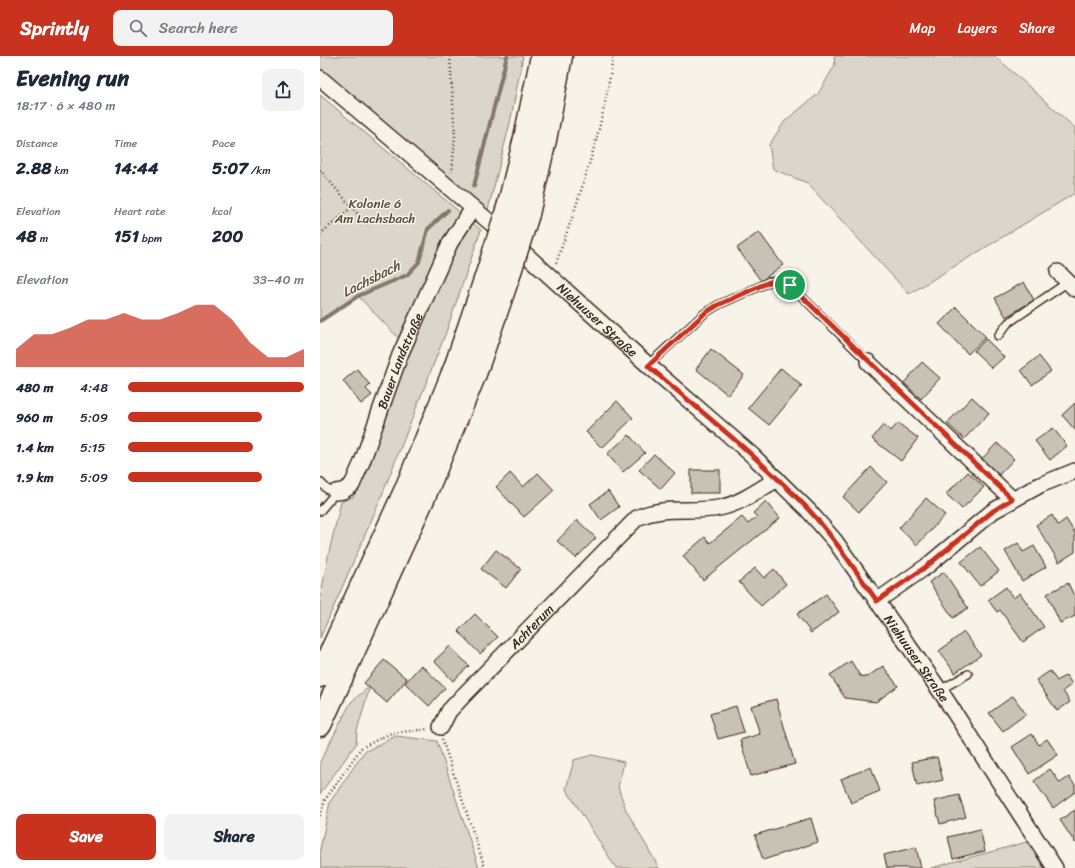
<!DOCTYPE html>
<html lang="en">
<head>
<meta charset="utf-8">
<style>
	:root { --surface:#fff; --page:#f2f2f3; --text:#1f2937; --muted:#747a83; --accent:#c8321e }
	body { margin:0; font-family:Sriracha,sans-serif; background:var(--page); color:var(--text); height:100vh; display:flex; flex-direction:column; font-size:15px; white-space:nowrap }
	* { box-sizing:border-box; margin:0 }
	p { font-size:13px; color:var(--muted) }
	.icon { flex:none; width:22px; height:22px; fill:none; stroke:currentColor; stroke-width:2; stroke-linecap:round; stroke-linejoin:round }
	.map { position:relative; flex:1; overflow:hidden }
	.panel { display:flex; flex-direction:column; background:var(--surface); width:320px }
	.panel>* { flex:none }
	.pin { position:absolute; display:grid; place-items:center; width:34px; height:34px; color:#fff; margin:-17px; border:2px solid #fff; border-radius:50%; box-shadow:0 1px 4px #0007 }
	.round { display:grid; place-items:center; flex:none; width:42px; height:42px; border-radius:8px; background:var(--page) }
	.head { display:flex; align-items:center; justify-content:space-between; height:68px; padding:0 16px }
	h1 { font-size:22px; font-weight:800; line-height:30px }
	.stats { display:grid; grid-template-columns:repeat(3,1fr); gap:6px; height:68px; padding:4px 16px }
	.stats div { display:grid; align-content:center }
	.stats b { font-size:17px; font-weight:800 }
	.stats small { font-size:11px; font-weight:400 }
	.stats p { font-size:11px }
	.chart { height:112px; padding:8px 16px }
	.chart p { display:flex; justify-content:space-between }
	.chart svg { width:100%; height:72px; margin-top:4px; fill:var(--accent); opacity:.7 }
	.primary-button { display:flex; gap:8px; margin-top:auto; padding:8px 16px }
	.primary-button a { flex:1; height:46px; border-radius:8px; background:var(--accent); color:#fff; font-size:16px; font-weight:800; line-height:46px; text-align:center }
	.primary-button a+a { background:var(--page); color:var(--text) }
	ul { padding:0 16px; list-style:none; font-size:13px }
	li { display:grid; grid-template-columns:64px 48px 1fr; align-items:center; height:30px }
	li i { height:10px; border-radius:5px; background:var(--accent) }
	header { display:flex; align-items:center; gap:24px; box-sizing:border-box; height:56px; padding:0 20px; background:var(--accent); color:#fff }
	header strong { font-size:19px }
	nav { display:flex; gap:22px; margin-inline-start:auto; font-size:14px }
	.search { width:280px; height:36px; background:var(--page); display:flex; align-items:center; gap:10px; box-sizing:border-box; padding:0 14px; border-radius:8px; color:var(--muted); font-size:15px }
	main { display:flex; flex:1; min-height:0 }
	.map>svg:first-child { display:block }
	.green { fill:#dbd6cb; stroke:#8b8074 }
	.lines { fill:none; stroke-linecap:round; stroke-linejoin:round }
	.stream { stroke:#84786c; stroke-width:4 }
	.building { fill:#c8c1b6; stroke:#3b2a1e }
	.service-casing { stroke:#3b2a1e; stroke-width:10 }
	.minor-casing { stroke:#3b2a1e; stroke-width:18 }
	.trunk-casing { stroke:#3b2a1e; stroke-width:25 }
	.path { stroke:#3b2a1e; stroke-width:2.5; stroke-dasharray:1 3; stroke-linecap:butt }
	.service { stroke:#f7f3e8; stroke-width:7 }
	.minor { stroke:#f7f3e8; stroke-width:15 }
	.trunk { stroke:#f7f3e8; stroke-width:22 }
	.trunk-bridge-casing { stroke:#3b2a1e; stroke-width:25; stroke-linecap:butt }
	.trunk-bridge { stroke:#f7f3e8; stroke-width:22 }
	.route-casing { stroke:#fff; stroke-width:8 }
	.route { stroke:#c8321e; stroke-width:5 }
	.labels { text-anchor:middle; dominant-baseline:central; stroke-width:3; stroke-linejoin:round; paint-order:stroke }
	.park-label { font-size:13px; fill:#5b4c41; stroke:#f7f3e8 }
	.street-label { font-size:13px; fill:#3b2a1e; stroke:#f7f3e8 }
	.water-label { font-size:14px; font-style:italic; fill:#5f5145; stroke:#f7f3e8 }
</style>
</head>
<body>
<header>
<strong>Sprintly</strong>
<div class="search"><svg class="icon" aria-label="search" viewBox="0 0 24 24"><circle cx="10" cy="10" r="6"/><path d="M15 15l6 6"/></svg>Search here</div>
<nav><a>Map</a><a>Layers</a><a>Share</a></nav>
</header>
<main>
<section class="panel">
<div class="head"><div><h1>Evening run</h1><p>18:17 · 6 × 480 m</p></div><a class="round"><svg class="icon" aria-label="share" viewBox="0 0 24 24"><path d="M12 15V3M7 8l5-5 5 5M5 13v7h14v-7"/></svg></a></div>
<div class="stats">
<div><p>Distance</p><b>2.88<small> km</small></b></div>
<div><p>Time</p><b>14:44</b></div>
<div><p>Pace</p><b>5:07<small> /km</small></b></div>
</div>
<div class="stats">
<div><p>Elevation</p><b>48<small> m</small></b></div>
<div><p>Heart rate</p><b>151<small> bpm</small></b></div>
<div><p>kcal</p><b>200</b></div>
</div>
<div class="chart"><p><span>Elevation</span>33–40 m</p>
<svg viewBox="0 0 160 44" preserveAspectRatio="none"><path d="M0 44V33L10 24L20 24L30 20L40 15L50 15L60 11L70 15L80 15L90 11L100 6L110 6L120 15L130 29L140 38L150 38L160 33V44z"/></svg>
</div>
<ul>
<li><b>480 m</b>4:48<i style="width:100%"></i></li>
<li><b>960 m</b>5:09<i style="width:76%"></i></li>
<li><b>1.4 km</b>5:15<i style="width:71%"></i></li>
<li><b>1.9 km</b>5:09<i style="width:76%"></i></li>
</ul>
<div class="primary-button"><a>Save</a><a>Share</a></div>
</section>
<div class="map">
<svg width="755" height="812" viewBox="0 0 755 812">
	<rect width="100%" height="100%" fill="#f7f3e8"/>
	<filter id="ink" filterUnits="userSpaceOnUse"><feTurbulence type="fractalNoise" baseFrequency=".025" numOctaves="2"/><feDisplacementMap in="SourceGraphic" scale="8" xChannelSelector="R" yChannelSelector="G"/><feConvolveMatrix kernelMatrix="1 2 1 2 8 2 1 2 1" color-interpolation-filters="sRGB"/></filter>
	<g filter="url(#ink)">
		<!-- green -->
		<g class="green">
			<polygon points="0,0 203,0 190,67 168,154 0,15"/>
			<polygon points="514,0 675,0 755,72 755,137 589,238 487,127 453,113 449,89 465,65 498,38 515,9"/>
			<polygon points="0,39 161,174 125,279 58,449 0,582 0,543 9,496 21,446 33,441 45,420 90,294 38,240 0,265"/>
			<polygon points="50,630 37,675 36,688 0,738 0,706 31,646"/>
			<polygon points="76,680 117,685 159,812 1,812 0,794 10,746 44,696"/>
			<polygon points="272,699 304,706 298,731 306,754 339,812 296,812 246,733 254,704"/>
			<polygon points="707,786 724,812 611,812"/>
		</g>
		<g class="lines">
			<!-- stream -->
			<g class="stream">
				<polyline points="154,130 187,0"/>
				<polyline points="0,265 38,240 87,219 99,206 108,173 128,154"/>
			</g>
		</g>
		<!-- building -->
		<g class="building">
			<polygon points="439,176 463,209 441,225 417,192"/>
			<polygon points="704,226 714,244 686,261 675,242"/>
			<polygon points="636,251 666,281 648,298 619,268"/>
			<polygon points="666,283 684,301 672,312 654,295"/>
			<polygon points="391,293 424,319 408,339 376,313"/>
			<polygon points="719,300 731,315 712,329 701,314"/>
			<polygon points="602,306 620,322 601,343 584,327"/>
			<polygon points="461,312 482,330 449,369 428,352"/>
			<polygon points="37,313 50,329 46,333 52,339 41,348 23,325"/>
			<polygon points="652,341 669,357 644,383 627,367"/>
			<polygon points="297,345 313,362 282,392 266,376"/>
			<polygon points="755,347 755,374 742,359"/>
			<polygon points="578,367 598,382 581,405 552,383 563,369 571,375"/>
			<polygon points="733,372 747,390 730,404 715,385"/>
			<polygon points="309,379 325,397 303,416 287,398"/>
			<polygon points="677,387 694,403 676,422 659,406"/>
			<polygon points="334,398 355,417 341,433 319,414"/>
			<polygon points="551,411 567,426 539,456 523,441"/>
			<rect x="371" y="414" width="29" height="23"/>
			<polygon points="648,416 664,431 642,453 626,438"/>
			<polygon points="190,417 203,431 218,417 234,434 204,461 176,431"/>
			<polygon points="288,435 299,451 281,464 270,448"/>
			<polygon points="606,442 625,459 597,489 579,472"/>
			<polygon points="446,445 460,462 383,524 363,500 385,481 390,487 422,461 428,468 437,461 433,457"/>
			<polygon points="732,459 738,469 746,463 755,477 755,496 739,506 716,469"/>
			<polygon points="257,464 276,482 256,502 237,485"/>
			<polygon points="698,487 703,496 714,490 726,511 702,525 685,495"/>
			<polygon points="660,491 679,515 660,530 641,506"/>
			<polygon points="176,494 201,513 186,532 161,513"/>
			<polygon points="435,512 444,522 454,513 466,528 441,550 419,526"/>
			<polygon points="624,516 648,552 633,562 609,526"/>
			<polygon points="748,527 755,542 755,560 740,567 727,538"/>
			<polygon points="686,531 693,542 700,537 724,571 703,586 680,554 677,556 668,544"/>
			<polygon points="506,538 519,556 491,577 477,558"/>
			<polygon points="155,558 178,581 160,598 138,575"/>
			<polygon points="644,576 661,599 635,617 619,595"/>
			<polygon points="130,590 149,610 133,625 114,605"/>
			<polygon points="64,604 87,623 67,647 44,627"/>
			<polygon points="531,605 540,620 547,621 563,610 578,630 556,646 525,642 510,619"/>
			<polygon points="101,609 125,632 109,650 85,627"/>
			<polygon points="730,615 737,625 746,619 752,628 743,635 750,646 737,655 716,624"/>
			<polygon points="693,640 706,658 683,675 669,657"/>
			<polygon points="456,643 475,708 431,720 420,684 440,678 431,650"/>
			<polygon points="416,650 424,676 398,683 390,658"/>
			<polygon points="712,678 719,689 727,683 738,699 709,718 692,691"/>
			<polygon points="617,701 623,724 597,730 592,706"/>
			<polygon points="551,711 560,735 531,747 521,723"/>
			<polygon points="730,713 740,727 749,721 755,729 755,736 733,752 714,725"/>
			<polygon points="639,739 646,761 620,768 614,745"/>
			<polygon points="755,754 755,787 740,764"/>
			<polygon points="491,762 498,786 443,804 435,779"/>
			<polygon points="660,773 665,795 633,803 628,781"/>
			<polygon points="596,791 601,812 567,812 564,799"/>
		</g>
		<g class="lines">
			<!-- service casing -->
			<g class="service-casing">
				<g id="service">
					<polyline points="678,280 688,267 748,226"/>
					<polyline points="328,309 385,257 398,249 449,226 460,225 470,229 548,306"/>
					<polyline points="0,426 8,434 16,436 0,455"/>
					<polyline points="620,634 648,618"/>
				</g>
			</g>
			<!-- minor casing -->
			<g class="minor-casing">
				<g id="minor">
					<path id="s1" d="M 0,22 L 172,168 L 328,309 L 433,400 L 488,454 L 515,485 L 623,639 L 735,812"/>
					<polyline points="738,216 755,233"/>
					<polyline points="548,306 692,443"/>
					<path id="s2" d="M 16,436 L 23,435 L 32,429 L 42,406 L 80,299 L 130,187 L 153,152"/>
					<polyline points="557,545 607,510 673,455 720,429 755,415"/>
					<path id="s3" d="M 121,671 L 129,655 L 144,639 L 317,462 C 344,449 371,457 399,452 C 420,448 439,434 457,423"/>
				</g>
			</g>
			<!-- trunk casing -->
			<g class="trunk-casing">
				<g id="trunk">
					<polyline points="189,148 205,82 222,0"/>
					<polyline points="208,158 225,84 241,0"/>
					<polyline points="0,620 86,433 135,312 168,215"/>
					<polyline points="0,669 104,441 155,318 188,222"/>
				</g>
			</g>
			<!-- path -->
			<g class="path">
				<polyline points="130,0 135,80 132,116"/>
				<polyline points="0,114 47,169"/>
				<polyline points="0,178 32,151"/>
				<path d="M 236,207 C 260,140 284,71 293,0"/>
				<polyline points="122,683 165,812"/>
				<polyline points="0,760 5,744 41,692 71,677 108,673"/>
			</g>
			<!-- service -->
			<use href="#service" class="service"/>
			<!-- minor -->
			<use href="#minor" class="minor"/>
			<!-- trunk -->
			<use href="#trunk" class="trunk"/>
			<!-- trunk-bridge casing -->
			<g class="trunk-bridge-casing">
				<g id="trunk-bridge">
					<polyline points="168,215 189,148"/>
					<polyline points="188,222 208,158"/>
				</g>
			</g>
			<!-- trunk-bridge -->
			<use href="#trunk-bridge" class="trunk-bridge"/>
		</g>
	</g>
	<g class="lines" filter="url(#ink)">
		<!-- route casing -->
		<g class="route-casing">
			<path id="route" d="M 460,225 L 470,229 L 692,443 L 673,455 L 607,510 L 557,545 C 535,514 514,481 488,453 C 438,401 382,356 328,310 L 385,257 L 398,249 L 449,226 Z"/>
		</g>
		<!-- route -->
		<use href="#route" class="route"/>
	</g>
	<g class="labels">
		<!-- park labels -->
		<g class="park-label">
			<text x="55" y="147">Kolonie 6<tspan x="55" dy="15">Am Lachsbach</tspan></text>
		</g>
		<!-- street labels -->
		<g class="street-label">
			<text stroke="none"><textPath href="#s1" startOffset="368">Niehuuser Straße</textPath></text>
			<text stroke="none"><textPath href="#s2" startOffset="151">Bauer Landstraße</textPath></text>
			<text stroke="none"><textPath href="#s3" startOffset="136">Achterum</textPath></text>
			<text stroke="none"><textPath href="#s1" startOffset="836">Niehuuser Straße</textPath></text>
		</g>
		<!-- water labels -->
		<g class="water-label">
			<text transform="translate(51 223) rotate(-27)">Lachsbach</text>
		</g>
	</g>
</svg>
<div class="pin" style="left:470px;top:229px;background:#1e9e55"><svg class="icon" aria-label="arrive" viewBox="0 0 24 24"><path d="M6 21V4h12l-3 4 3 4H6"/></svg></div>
</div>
</main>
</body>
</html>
